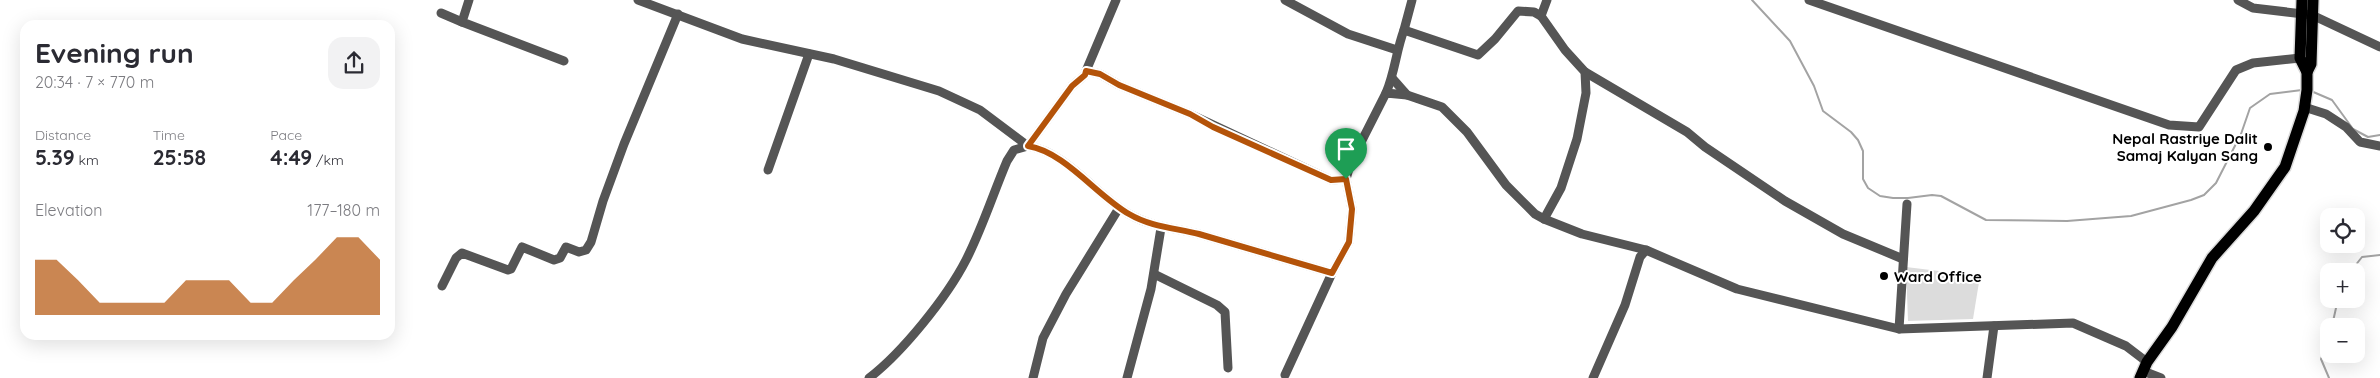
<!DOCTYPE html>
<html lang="en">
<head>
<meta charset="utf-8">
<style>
	:root { --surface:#fff; --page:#f2f2f3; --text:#2b2b33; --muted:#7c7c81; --accent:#b45309 }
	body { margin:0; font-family:Quicksand,sans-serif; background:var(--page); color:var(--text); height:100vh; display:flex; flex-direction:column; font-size:19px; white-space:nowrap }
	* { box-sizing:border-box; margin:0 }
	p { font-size:16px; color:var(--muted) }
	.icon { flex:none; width:28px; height:28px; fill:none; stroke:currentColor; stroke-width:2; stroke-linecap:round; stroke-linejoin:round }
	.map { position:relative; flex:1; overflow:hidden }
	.side { position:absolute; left:20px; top:20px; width:375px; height:320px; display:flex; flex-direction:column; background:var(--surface); border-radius:15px; box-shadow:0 5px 20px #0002 }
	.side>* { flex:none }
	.fabs { position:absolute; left:2320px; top:208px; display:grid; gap:10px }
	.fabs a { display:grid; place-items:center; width:45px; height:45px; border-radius:10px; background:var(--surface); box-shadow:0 5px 20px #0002; font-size:25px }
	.pin { position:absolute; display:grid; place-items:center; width:42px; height:42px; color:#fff; margin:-51px -21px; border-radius:50% 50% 50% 0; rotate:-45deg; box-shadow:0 0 5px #0007 }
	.pin .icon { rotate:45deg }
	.round { display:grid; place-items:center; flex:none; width:52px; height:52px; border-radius:15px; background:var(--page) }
	.summary { display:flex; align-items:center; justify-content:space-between; height:85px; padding:0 15px }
	h1 { font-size:28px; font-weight:700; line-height:38px }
	.metrics { display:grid; grid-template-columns:repeat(3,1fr); gap:8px; height:85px; padding:5px 15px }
	.metrics div { display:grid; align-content:center }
	.metrics b { font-size:21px; font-weight:700 }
	.metrics small { font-size:14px; font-weight:400 }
	.metrics p { font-size:14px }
	.chart { height:140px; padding:10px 15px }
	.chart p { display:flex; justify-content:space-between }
	.chart svg { width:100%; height:90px; margin-top:5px; fill:var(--accent); opacity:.7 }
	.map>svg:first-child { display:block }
	.green { fill:#dcdcdc }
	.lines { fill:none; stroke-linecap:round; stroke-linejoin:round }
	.stream { stroke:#a3a3a3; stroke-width:2 }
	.major-casing { stroke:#dbdbdb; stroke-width:14 }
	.minor { stroke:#555; stroke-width:9 }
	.major { stroke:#000; stroke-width:11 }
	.route-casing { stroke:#fff; stroke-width:10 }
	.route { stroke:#b45309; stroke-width:6 }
	.poi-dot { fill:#000; stroke:#fff; stroke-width:2 }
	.labels { text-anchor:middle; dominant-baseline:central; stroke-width:4; stroke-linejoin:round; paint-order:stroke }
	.poi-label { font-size:15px; font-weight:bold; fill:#000; stroke:#fff; text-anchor:end }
</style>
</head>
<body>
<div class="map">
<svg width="2380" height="378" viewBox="0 0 2380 378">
	<rect width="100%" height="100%" fill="#fff"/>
	<!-- green -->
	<polygon class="green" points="1906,267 1980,276 1973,319 1908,321"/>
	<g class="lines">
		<!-- stream -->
		<g class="stream">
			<polyline points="1752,0 1790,41 1814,86 1823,111 1851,132 1858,140 1863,151 1863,179 1868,188 1880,196 1893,198 1908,198 1932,195 1941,196 1986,220 2067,221 2131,216 2191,200 2204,195 2216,183 2241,134 2250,108 2270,94 2302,90"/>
			<polyline points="2311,91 2332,100 2353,129 2368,137 2380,135"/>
			<polyline points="2351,271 2362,257 2380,255"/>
			<polyline points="2332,326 2338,299"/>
			<polyline points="2329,378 2321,359 2329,337"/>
		</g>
		<!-- major casing -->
		<g class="major-casing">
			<g id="major">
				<polyline points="2307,72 2311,64 2313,0"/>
				<polyline points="2140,378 2147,362 2172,327 2212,258 2254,211 2285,167 2304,111 2307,90 2307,72 2300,58 2302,0"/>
			</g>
		</g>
		<!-- minor -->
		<g class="minor">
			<polyline points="469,0 462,22 564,61"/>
			<path d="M 638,0 L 742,39 L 834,59 L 939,91 L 980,110 L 1028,146 C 1066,152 1096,195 1129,214 C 1151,227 1175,228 1199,234 L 1332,273"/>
			<polyline points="1285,0 1348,34 1397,50"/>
			<polyline points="1809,0 2169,125 2199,127 2236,70 2253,63 2300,58"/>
			<polyline points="2238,0 2253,8 2312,15 2380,47"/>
			<polyline points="441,13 462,22"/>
			<polyline points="1404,30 1412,0"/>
			<polyline points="1086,71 1116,0"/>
			<polyline points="1585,72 1687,132 1705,147 1785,201 1843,234 1903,259"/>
			<polyline points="1392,78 1407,95"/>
			<path d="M 1386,93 C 1395,72 1396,51 1404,30 L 1478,55 L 1495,39 L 1518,11 L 1534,12 L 1541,16"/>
			<polyline points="2304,107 2326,114 2346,127 2360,142 2380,146"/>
			<polyline points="768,170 809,54"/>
			<polyline points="1544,219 1561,188 1577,139 1586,93 1585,72 1565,50 1541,16 1547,0"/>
			<polyline points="1154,274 1217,305 1225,312 1228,368"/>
			<polyline points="442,286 456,258 462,253 508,270 511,269 522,247 554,260 560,258 566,247 579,252 586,250 591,242 603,201 624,144 678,14"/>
			<polyline points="1899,329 1907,204"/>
			<polyline points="2143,371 2161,378"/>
			<polyline points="1285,375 1332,273 1349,242 1352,209 1346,179"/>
			<path d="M 869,378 C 902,353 947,297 966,260 C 982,229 993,194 1007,161 L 1014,150 L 1028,146 L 1072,86 L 1085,75 L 1086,71 L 1100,74 L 1119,85 L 1190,114 L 1331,180 L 1346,179 L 1351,162 L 1386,93 L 1407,95 L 1442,107 L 1467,132 L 1506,185 L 1535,214 L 1544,219 L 1582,234 L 1646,250 L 1737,289 L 1899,329 L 2073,323 L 2126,346 L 2147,362"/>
			<polyline points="1033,378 1043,338 1066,294 1119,208"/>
			<polyline points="1127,378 1151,289 1161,228"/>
			<polyline points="1593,378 1625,305 1640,257 1646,250"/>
			<polyline points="1987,378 1994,326"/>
		</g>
		<!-- major -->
		<use href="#major" class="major"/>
	</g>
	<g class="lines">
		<!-- route casing -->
		<g class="route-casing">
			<path id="route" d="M 1086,71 L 1100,74 L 1119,85 L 1190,114 L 1213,127 L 1331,180 L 1346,179 L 1352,209 L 1349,242 L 1332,273 L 1199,234 C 1175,228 1151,227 1129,214 C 1096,195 1065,152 1028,146 L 1072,86 L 1085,75 Z"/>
		</g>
		<!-- route -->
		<use href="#route" class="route"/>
	</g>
	<!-- markers -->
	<g class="poi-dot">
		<circle cx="2268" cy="147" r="5"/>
		<circle cx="1884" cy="276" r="5"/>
	</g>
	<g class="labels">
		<!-- poi labels -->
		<g class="poi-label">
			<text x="2258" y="138">Nepal Rastriye Dalit<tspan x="2258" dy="17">Samaj Kalyan Sang</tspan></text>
			<text x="1894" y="276" text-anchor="start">Ward Office</text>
		</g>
	</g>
</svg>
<div class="fabs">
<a><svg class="icon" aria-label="locate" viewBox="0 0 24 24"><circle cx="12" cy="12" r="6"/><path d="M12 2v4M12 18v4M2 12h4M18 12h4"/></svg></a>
<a>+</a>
<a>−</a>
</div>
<div class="pin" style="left:1346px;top:179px;background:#1e9e55"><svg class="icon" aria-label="arrive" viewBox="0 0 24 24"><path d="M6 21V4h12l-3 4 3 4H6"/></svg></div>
<section class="side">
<div class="summary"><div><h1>Evening run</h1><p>20:34 · 7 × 770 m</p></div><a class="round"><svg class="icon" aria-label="share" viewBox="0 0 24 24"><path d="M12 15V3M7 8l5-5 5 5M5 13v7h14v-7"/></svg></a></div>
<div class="metrics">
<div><p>Distance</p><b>5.39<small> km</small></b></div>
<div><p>Time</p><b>25:58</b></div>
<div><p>Pace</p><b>4:49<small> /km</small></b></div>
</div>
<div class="chart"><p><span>Elevation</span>177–180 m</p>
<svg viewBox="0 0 160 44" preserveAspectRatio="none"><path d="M0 44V17L10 17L20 27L30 38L40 38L50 38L60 38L70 27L80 27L90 27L100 38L110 38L120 27L130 17L140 6L150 6L160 17V44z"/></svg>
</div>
</section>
</div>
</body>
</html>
